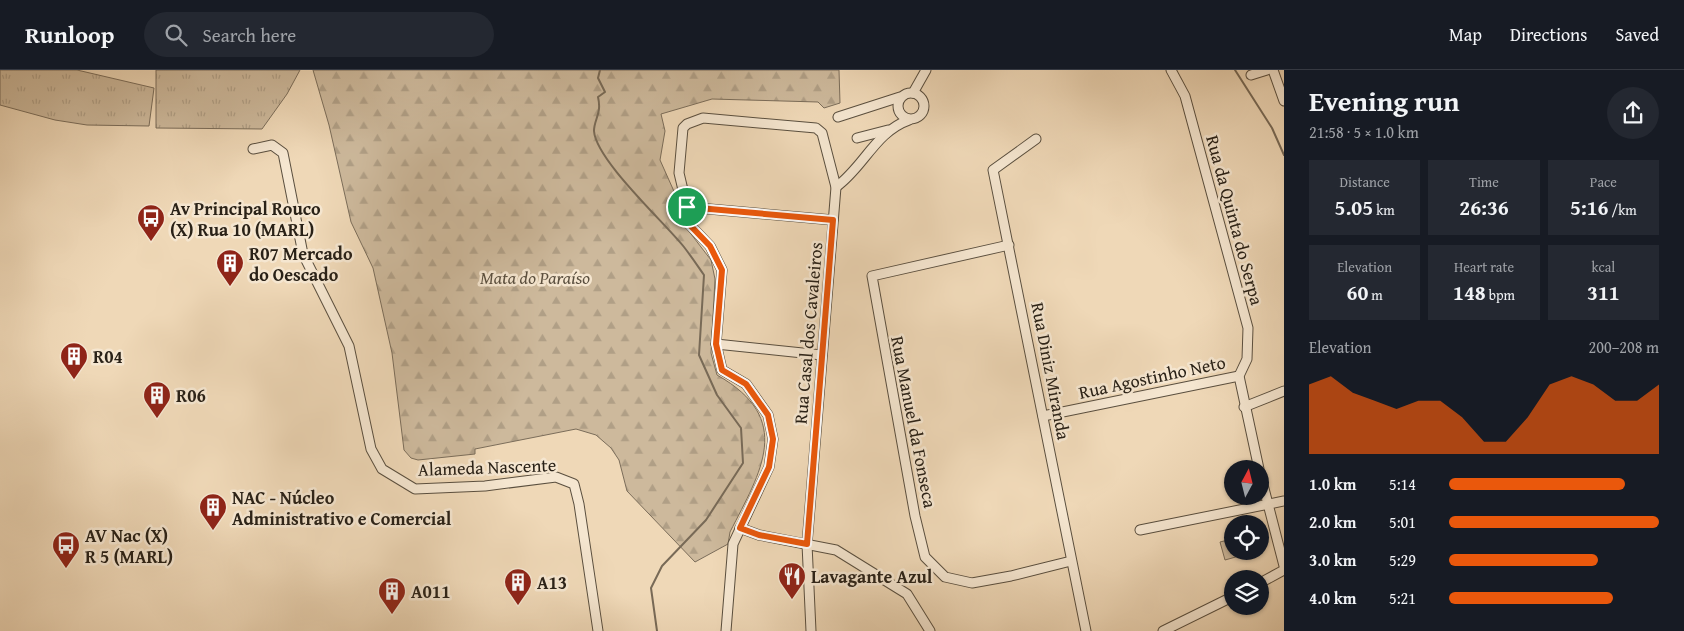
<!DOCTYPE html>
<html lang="en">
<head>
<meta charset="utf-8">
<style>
	:root { --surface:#171b24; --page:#242831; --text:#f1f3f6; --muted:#9ea1a6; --line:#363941; --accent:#ea580c }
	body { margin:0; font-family:"Gentium Book Plus",serif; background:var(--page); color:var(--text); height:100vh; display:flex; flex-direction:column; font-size:19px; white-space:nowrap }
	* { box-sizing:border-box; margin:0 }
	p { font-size:16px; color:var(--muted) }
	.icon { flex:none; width:28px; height:28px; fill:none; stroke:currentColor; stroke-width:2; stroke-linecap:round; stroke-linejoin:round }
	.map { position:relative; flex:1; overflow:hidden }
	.panel { display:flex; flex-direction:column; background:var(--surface); width:400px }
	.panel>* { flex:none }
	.needle { width:32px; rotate:7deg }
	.tools { position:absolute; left:1224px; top:390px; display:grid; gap:10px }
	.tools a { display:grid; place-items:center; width:45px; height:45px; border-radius:50%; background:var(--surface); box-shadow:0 1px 4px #0004; font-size:25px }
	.pin { position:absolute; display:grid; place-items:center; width:42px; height:42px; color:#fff; margin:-21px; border:2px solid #fff; border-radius:50%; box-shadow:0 1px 5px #0007 }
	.round { display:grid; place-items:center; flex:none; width:52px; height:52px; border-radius:26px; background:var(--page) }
	.head { display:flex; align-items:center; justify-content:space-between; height:85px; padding:0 25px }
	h1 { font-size:28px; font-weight:800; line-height:38px }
	.stats { display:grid; grid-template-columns:repeat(3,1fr); gap:8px; height:85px; padding:5px 25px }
	.stats div { display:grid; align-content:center; border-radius:0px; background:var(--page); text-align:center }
	.stats b { font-size:21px; font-weight:800 }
	.stats small { font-size:14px; font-weight:400 }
	.stats p { font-size:14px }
	.chart { height:140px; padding:10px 25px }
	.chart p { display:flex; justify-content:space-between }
	.chart svg { width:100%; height:90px; margin-top:5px; fill:var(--accent); opacity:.7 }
	ul { padding:0 25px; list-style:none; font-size:16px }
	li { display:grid; grid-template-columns:80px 60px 1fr; align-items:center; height:38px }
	li i { height:12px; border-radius:6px; background:var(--accent) }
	header { display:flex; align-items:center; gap:30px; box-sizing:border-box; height:70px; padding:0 25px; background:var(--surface); border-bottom:1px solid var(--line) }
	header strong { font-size:24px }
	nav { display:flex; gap:28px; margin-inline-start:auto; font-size:18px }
	.search { width:350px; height:45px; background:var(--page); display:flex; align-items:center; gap:12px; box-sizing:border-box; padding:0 18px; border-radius:28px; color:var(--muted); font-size:19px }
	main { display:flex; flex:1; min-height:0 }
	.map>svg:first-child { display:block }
	.grass { fill:url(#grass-tufts); stroke:#7b6d5a }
	.forest { fill:url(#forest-firs); stroke:#7b6d5a }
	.green { fill:#cdb99c; stroke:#7b6d5a }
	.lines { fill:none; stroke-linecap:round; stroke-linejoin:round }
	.stream { stroke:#786a57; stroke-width:2 }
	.minor-casing { stroke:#5a4f3f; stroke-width:11 }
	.minor { stroke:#f5e6d0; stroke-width:9 }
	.route-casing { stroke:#fff; stroke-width:10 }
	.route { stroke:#ea580c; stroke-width:6 }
	.labels { text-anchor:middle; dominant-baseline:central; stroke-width:5; stroke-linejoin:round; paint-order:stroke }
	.poi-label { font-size:18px; font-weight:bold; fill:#292117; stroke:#f5e6d0; text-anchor:start }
	.street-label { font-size:18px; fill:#292117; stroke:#f5e6d0 }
	.park-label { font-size:18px; font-style:italic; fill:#5a4f3f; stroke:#f5e6d0 }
</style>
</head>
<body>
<header>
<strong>Runloop</strong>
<div class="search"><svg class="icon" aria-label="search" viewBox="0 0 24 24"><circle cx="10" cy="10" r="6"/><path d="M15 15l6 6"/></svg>Search here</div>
<nav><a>Map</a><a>Directions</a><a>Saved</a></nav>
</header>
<main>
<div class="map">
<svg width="1284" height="561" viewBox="0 0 1284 561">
	<defs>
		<pattern id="grass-tufts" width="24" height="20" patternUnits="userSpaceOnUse" patternTransform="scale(1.25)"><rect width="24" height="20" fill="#cdb99c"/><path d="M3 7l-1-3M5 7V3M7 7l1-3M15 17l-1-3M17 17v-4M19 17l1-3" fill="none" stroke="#b09f86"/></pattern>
		<pattern id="forest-firs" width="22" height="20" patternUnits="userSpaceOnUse" patternTransform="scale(1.25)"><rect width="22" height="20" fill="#cdb99c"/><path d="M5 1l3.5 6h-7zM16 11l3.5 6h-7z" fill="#b09f86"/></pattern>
	</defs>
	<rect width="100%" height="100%" fill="#efd8b7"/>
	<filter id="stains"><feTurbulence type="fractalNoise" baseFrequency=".004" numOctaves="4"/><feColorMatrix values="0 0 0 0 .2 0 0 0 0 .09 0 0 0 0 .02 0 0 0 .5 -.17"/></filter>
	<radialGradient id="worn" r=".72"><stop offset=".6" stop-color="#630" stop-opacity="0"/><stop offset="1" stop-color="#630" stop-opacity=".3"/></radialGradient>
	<!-- grass -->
	<g class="grass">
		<polygon points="0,0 77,0 154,18 149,56 87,55 55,50 0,35"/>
		<polygon points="156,0 300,0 287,24 262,59 156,58"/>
	</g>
	<!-- forest -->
	<path class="forest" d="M 839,0 L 840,33 L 824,38 L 818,32 L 712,29 L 661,44 L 665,61 L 660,90 L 681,137 L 681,151 L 711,190 L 715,209 L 711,283 L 717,305 C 795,349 761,401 730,462 L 728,474 L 695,492 L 627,421 L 619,390 L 611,378 L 596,365 L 576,359 L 475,379 L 475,384 L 418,390 L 411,388 L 404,380 L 392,283 L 373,198 L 351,152 L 329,55 L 313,0 Z"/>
	<!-- green -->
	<polygon class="green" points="1232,469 1232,481 1257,481 1225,490 1220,472"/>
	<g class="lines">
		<!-- stream -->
		<g class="stream">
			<path d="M 600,0 L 598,8 L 605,22 L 598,27 C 602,44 594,49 594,61 C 596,90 664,152 684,177 C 691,186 697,195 704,205 L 699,285 L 717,325 L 741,358 L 743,393 L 706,450 L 662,496 L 651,518 L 657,561"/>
			<polyline points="1235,0 1272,58 1284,85"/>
		</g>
		<!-- minor casing -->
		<g class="minor-casing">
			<g id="minor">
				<polyline points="1171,0 1185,26 1248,258 1247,289 1239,306 1259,399"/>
				<polyline points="1273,0 1284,31"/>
				<polyline points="1251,5 1267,0"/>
				<circle cx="911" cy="36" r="13"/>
				<polyline points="913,23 926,0"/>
				<polyline points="838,47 900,27"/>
				<polyline points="857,68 888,60"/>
				<polyline points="1036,69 993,100 1086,561"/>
				<polyline points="253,79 272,75 283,83 303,184 349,276 371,379 382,399 415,419 485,416 556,407 574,414 579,434 598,561"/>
				<path d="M 836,117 C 864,97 875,62 909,50"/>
				<polyline points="687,137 833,150"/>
				<polyline points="1009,175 872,206 915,446 925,487 945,507 972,513 1011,506 1071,491"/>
				<polyline points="716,274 822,285"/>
				<polyline points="1244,337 1284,321"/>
				<polyline points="1043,346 1239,306"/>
				<polyline points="1260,403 1284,496"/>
				<polyline points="740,458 759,465 836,480 907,524 930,561"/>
				<polyline points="1140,460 1284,431"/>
				<polyline points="1260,513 1284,500"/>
				<polyline points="726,561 733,474 769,397 773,369 768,345 746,314 722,300 716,274 722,200 710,176 687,152 687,137 679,103 683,58 687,54 703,48 816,58 822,63 836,117 807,474 811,561"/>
				<polyline points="1163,561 1232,527"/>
			</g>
		</g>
		<!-- minor -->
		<use href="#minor" class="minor"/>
	</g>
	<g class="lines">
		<!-- route casing -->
		<g class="route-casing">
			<polygon id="route" points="687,137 833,150 807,474 759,465 740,458 769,397 773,369 768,345 746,314 722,300 716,274 722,200 710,176 687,152"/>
		</g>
		<!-- route -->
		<use href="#route" class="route"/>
	</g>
	<!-- icons -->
	<defs>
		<g id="bus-pin" transform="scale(1.4375)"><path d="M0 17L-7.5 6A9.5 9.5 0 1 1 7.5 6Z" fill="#8f2418" stroke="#f5e6d0"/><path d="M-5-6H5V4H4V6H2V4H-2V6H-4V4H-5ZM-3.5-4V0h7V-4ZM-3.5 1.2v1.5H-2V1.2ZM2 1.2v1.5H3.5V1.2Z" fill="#fff"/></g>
		<g id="building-pin" transform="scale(1.4375)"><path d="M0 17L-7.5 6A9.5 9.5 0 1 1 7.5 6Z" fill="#8f2418" stroke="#f5e6d0"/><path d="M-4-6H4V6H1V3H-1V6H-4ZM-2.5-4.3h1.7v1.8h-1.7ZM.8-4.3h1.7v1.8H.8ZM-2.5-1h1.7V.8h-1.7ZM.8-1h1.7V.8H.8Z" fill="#fff"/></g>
		<g id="restaurant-pin" transform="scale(1.4375)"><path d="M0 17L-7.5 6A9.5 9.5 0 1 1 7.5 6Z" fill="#8f2418" stroke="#f5e6d0"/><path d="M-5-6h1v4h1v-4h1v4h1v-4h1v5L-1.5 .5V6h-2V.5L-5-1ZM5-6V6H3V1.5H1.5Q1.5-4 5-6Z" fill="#fff"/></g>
	</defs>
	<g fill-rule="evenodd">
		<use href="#bus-pin" x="151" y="148"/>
		<use href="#building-pin" x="230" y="193"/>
		<use href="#building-pin" x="74" y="286"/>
		<use href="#building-pin" x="157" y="325"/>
		<use href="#building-pin" x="213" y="437"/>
		<use href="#bus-pin" x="66" y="475"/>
		<use href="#restaurant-pin" x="792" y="506"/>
		<use href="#building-pin" x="518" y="512"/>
		<use href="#building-pin" x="392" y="521"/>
	</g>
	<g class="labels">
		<!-- poi labels -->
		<g class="poi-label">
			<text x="170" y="138">Av Principal Rouco<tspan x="170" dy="21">(X) Rua 10 (MARL)</tspan></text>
			<text x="249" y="183">R07 Mercado<tspan x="249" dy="21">do Oescado</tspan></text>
			<text x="93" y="286">R04</text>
			<text x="176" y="325">R06</text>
			<text x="232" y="427">NAC - Núcleo<tspan x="232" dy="21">Administrativo e Comercial</tspan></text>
			<text x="85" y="465">AV Nac (X)<tspan x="85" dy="21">R 5 (MARL)</tspan></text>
			<text x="811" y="506">Lavagante Azul</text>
			<text x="537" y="512">A13</text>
			<text x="411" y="521">A011</text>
		</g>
		<!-- street labels -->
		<g class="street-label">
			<text transform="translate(1235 150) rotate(75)">Rua da Quinta do Serpa</text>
			<text transform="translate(808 263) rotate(-85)">Rua Casal dos Cavaleiros</text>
			<text transform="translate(1051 301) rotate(79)">Rua Diniz Miranda</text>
			<text transform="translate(1152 307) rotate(-12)">Rua Agostinho Neto</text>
			<text transform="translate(914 352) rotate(79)">Rua Manuel da Fonseca</text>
			<text transform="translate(487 397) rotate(-2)">Alameda Nascente</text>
		</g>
		<!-- park labels -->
		<g class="park-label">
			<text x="535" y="207">Mata do Paraíso</text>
		</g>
	</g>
	<rect width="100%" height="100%" filter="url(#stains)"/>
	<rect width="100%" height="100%" fill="url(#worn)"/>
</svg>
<div class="tools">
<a><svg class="needle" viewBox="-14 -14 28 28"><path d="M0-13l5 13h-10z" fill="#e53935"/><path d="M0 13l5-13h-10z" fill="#9ea1a6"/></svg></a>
<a><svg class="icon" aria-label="locate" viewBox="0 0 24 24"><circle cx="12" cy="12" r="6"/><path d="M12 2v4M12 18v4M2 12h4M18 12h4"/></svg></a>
<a><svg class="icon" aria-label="layers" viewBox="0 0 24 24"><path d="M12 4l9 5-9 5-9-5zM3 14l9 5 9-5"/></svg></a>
</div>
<div class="pin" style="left:687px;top:137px;background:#1e9e55"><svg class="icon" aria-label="arrive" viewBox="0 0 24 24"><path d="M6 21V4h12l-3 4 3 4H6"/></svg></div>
</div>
<section class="panel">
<div class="head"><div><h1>Evening run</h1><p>21:58 · 5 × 1.0 km</p></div><a class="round"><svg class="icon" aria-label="share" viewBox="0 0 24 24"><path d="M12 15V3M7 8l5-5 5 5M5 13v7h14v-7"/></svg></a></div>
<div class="stats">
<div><p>Distance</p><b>5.05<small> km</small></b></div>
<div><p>Time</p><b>26:36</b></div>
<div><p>Pace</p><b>5:16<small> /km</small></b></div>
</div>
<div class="stats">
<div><p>Elevation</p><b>60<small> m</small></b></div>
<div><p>Heart rate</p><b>148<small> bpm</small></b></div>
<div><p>kcal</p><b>311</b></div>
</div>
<div class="chart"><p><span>Elevation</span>200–208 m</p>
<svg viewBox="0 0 160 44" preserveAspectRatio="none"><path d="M0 44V10L10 6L20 14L30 18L40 22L50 18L60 18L70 26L80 38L90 38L100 26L110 10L120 6L130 10L140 18L150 18L160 10V44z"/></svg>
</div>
<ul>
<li><b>1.0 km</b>5:14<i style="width:84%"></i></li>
<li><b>2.0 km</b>5:01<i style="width:100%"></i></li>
<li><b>3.0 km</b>5:29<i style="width:71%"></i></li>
<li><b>4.0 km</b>5:21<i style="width:78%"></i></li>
</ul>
</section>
</main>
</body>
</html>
